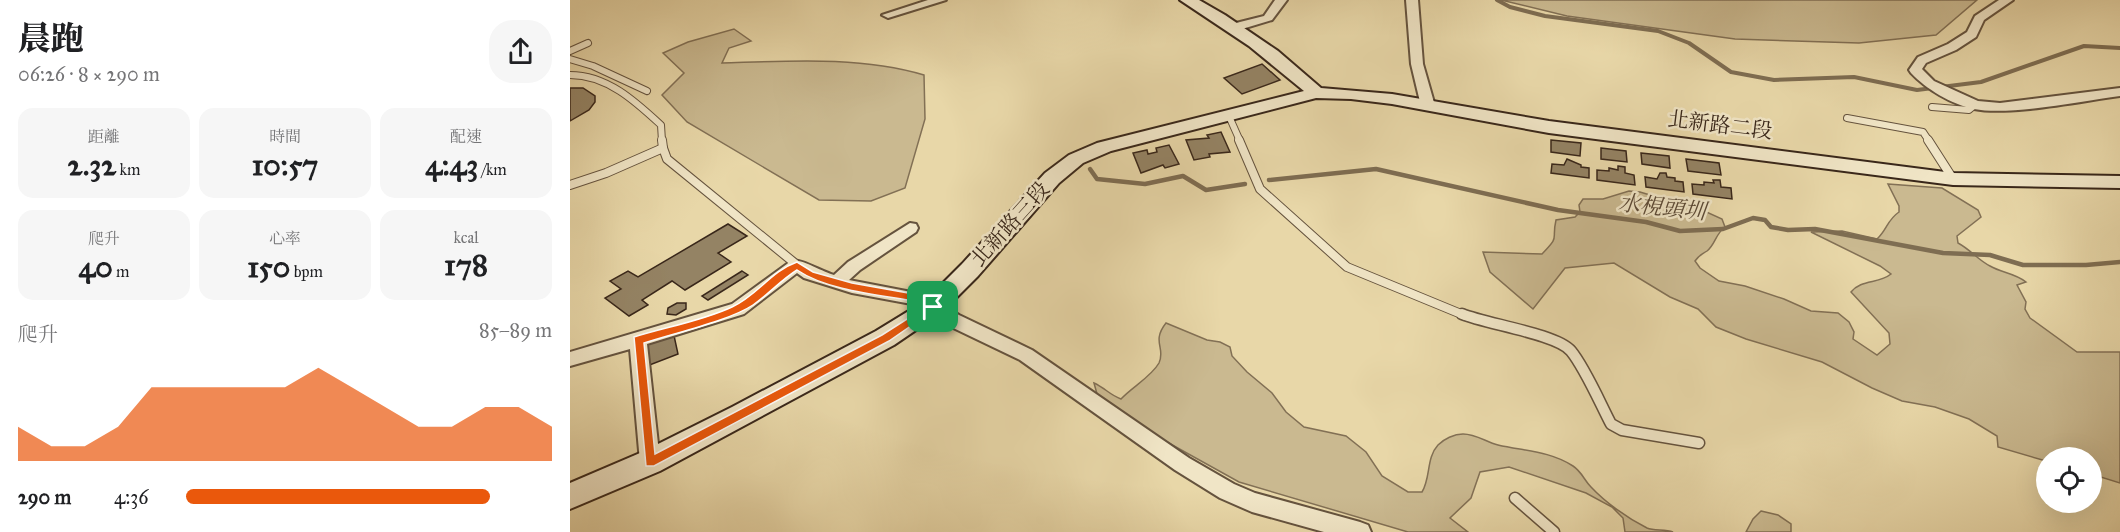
<!DOCTYPE html>
<html lang="zh-TW">
<head>
<meta charset="utf-8">
<style>
	:root { --surface:#fff; --page:#f6f6f6; --text:#202124; --muted:#757577; --accent:#ea580c }
	body { margin:0; font-family:"IM FELL Great Primer","Noto Serif TC",serif; background:var(--page); color:var(--text); height:100vh; display:flex; flex-direction:column; font-size:22px; white-space:nowrap }
	* { box-sizing:border-box; margin:0 }
	p { font-size:20px; color:var(--muted) }
	.icon { flex:none; width:33px; height:33px; fill:none; stroke:currentColor; stroke-width:2; stroke-linecap:round; stroke-linejoin:round }
	.map { position:relative; flex:1; overflow:hidden }
	.drawer { display:flex; flex-direction:column; background:var(--surface); width:570px }
	.drawer>* { flex:none }
	.buttons { position:absolute; left:1466px; top:447px; display:grid; gap:12px }
	.buttons a { display:grid; place-items:center; width:66px; height:66px; border-radius:50%; background:var(--surface); box-shadow:0 6px 24px #0002; font-size:30px }
	.pin { position:absolute; display:grid; place-items:center; width:51px; height:51px; color:#fff; margin:-26px; border-radius:12px; box-shadow:0 3px 9px #0006 }
	.round { display:grid; place-items:center; flex:none; width:63px; height:63px; border-radius:24px; background:var(--page) }
	.headline { display:flex; align-items:center; justify-content:space-between; height:102px; padding:0 18px }
	h1 { font-size:33px; font-weight:800; line-height:45px }
	.stats { display:grid; grid-template-columns:repeat(3,1fr); gap:9px; height:102px; padding:6px 18px }
	.stats div { display:grid; align-content:center; border-radius:15px; background:var(--page); text-align:center }
	.stats b { font-size:30px; font-weight:800 }
	.stats small { font-size:16px; font-weight:400 }
	.stats p { font-size:16px }
	.chart { height:168px; padding:12px 18px }
	.chart p { display:flex; justify-content:space-between }
	.chart svg { width:100%; height:108px; margin-top:6px; fill:var(--accent); opacity:.7 }
	ul { padding:0 18px; list-style:none; font-size:20px }
	li { display:grid; grid-template-columns:96px 72px 1fr; align-items:center; height:45px }
	li i { height:15px; border-radius:8px; background:var(--accent) }
	main { display:flex; flex:1; min-height:0 }
	.map>svg:first-child { display:block }
	.green { fill:#cab990; stroke:#827055; stroke-width:1.5 }
	.lines { fill:none; stroke-linecap:round; stroke-linejoin:round }
	.stream-far1 { stroke:#7e6d52; stroke-width:4 }
	.stream { stroke:#7e6d52; stroke-width:4.5 }
	.building { fill:#948364; stroke:#39271a; stroke-width:1.5 }
	.lane-far2-casing { stroke:#65533e; stroke-width:8 }
	.lane-far1-casing { stroke:#65533e; stroke-width:10 }
	.lane-casing { stroke:#65533e; stroke-width:13 }
	.street-casing { stroke:#65533e; stroke-width:4 }
	.secondary-casing { stroke:#39271a; stroke-width:4 }
	.lane-far2 { stroke:#f0e5c6; stroke-width:6 }
	.lane-far1 { stroke:#f0e5c6; stroke-width:8 }
	.lane { stroke:#f0e5c6; stroke-width:10 }
	.street { fill:#f0e5c6; fill-rule:evenodd }
	.secondary { fill:#f0e5c6; fill-rule:evenodd }
	.route { fill:#ea580c; stroke:#fff; stroke-width:1.5; fill-rule:evenodd }
	.labels { text-anchor:middle; dominant-baseline:central; stroke-width:5; stroke-linejoin:round; paint-order:stroke }
	.street-label { font-size:21px; fill:#39271a; stroke:#f0e5c6 }
	.water-label { font-size:22px; font-style:italic; fill:#5c4a36; stroke:#f0e5c6 }
</style>
</head>
<body>
<main>
<section class="drawer">
<div class="headline"><div><h1>晨跑</h1><p>06:26 · 8 × 290 m</p></div><a class="round"><svg class="icon" aria-label="share" viewBox="0 0 24 24"><path d="M12 15V3M7 8l5-5 5 5M5 13v7h14v-7"/></svg></a></div>
<div class="stats">
<div><p>距離</p><b>2.32<small> km</small></b></div>
<div><p>時間</p><b>10:57</b></div>
<div><p>配速</p><b>4:43<small> /km</small></b></div>
</div>
<div class="stats">
<div><p>爬升</p><b>40<small> m</small></b></div>
<div><p>心率</p><b>150<small> bpm</small></b></div>
<div><p>kcal</p><b>178</b></div>
</div>
<div class="chart"><p><span>爬升</span>85–89 m</p>
<svg viewBox="0 0 160 44" preserveAspectRatio="none"><path d="M0 44V30L10 38L20 38L30 30L40 14L50 14L60 14L70 14L80 14L90 6L100 14L110 22L120 30L130 30L140 22L150 22L160 30V44z"/></svg>
</div>
<ul>
<li><b>290 m</b>4:36<i style="width:83%"></i></li>
</ul>
</section>
<div class="map">
<svg width="1550" height="532" viewBox="0 0 1550 532">
	<rect width="100%" height="100%" fill="#e8d7a8"/>
	<filter id="stains"><feTurbulence type="fractalNoise" baseFrequency=".00333" numOctaves="4"/><feColorMatrix values="0 0 0 0 .2 0 0 0 0 .09 0 0 0 0 .02 0 0 0 .5 -.17"/></filter>
	<radialGradient id="worn" r=".72"><stop offset=".6" stop-color="#630" stop-opacity="0"/><stop offset="1" stop-color="#630" stop-opacity=".3"/></radialGradient>
	<!-- green -->
	<g class="green">
		<polygon points="931,0 1407,0 1366,35 1289,43 1165,39 997,16"/>
		<path d="M 164,29 L 181,41 L 159,48 L 152,63 C 219,61 290,56 354,75 L 355,119 L 335,188 L 301,201 L 249,200 L 117,122 L 92,95 L 114,73 L 93,53 L 118,42 Z"/>
		<path d="M 1318,184 L 1372,188 L 1408,210 L 1411,217 L 1387,236 L 1388,243 C 1401,250 1408,260 1420,266 C 1432,273 1445,273 1456,282 L 1447,285 L 1456,302 L 1455,309 L 1460,318 L 1507,352 L 1550,352 L 1550,483 L 1521,474 L 1521,458 L 1476,458 L 1476,461 L 1428,447 L 1427,436 L 1399,419 L 1365,407 L 1332,401 L 1302,388 L 1252,362 L 1176,339 L 1146,327 L 1128,309 L 1100,297 L 1044,263 L 995,268 L 963,309 L 920,272 L 913,252 L 972,254 C 991,234 981,242 986,220 L 1005,217 L 1010,212 L 1009,205 L 1013,199 L 1033,199 L 1059,191 L 1070,192 L 1090,198 L 1110,200 L 1152,219 L 1155,227 C 1146,233 1145,245 1137,251 C 1131,255 1129,255 1125,261 L 1130,268 L 1149,281 L 1175,286 L 1214,299 L 1241,311 L 1268,313 L 1279,322 L 1284,332 L 1283,339 L 1307,355 L 1320,344 L 1319,333 L 1281,292 C 1291,279 1309,284 1321,274 L 1310,266 L 1241,232 L 1272,231 L 1307,239 C 1317,230 1317,220 1329,212 L 1329,206 Z"/>
		<path d="M 596,323 L 637,340 L 650,342 L 660,347 L 662,356 L 677,372 L 702,393 L 716,412 L 734,427 L 776,436 L 796,452 L 812,476 L 838,492 L 852,492 C 861,477 856,458 868,445 C 874,439 884,434 893,434 C 906,434 916,442 928,445 C 954,451 980,451 1003,466 C 1012,472 1014,480 1021,487 C 1035,502 1057,518 1077,528 C 1084,531 1095,529 1103,532 L 1055,532 L 1053,518 L 1042,507 L 1016,493 L 939,467 L 910,472 L 901,498 L 880,518 L 898,532 L 838,532 L 669,482 L 568,426 L 527,394 L 524,383 C 535,388 540,395 551,399 C 562,387 581,377 589,363 C 596,348 581,342 596,323 Z"/>
		<polygon points="1191,511 1208,515 1221,524 1221,532 1176,532 1183,519"/>
	</g>
	<g class="lines">
		<!-- stream-far1 -->
		<polyline class="stream-far1" points="927,0 940,7 975,16 1088,31 1119,43 1161,72 1204,80 1284,77 1347,90 1411,82 1514,46 1550,48"/>
		<!-- stream -->
		<g class="stream">
			<polyline points="520,169 527,179 575,184 613,176 636,190 675,184"/>
			<polyline points="699,180 806,169 988,210 1076,222 1110,231 1153,229 1183,218 1195,220 1201,227 1218,230 1245,229 1373,253 1420,255 1453,265 1516,265 1550,262"/>
		</g>
	</g>
	<!-- building -->
	<g class="building">
		<polygon points="692,64 710,80 672,94 654,78"/>
		<polygon points="0,88 13,88 25,96 25,102 19,110 0,121"/>
		<polygon points="651,132 660,152 639,154 640,157 624,160 616,140 639,138 637,135"/>
		<polygon points="981,140 1011,143 1010,156 981,152"/>
		<polygon points="599,145 609,164 595,168 593,165 571,173 563,153 577,150 578,154 587,152 586,148"/>
		<polygon points="1031,148 1056,151 1057,162 1031,159"/>
		<polygon points="1071,153 1099,156 1100,168 1072,164"/>
		<polygon points="997,159 1011,165 1011,167 1019,168 1019,178 981,173 982,164 994,165"/>
		<polygon points="1116,159 1149,163 1151,175 1118,171"/>
		<polygon points="1048,166 1055,167 1055,173 1064,175 1065,185 1027,180 1027,170 1039,171 1039,168 1048,170"/>
		<polygon points="1090,173 1096,173 1097,177 1105,178 1105,181 1113,182 1114,192 1076,187 1075,177 1087,179"/>
		<polygon points="1143,180 1150,180 1151,187 1161,188 1162,199 1123,194 1122,184 1134,185 1134,182 1144,183"/>
		<polygon points="158,224 177,236 148,253 161,262 115,290 102,281 72,300 78,305 59,316 35,298 51,289 40,281 58,271 68,277"/>
		<polygon points="172,271 178,275 138,300 132,296"/>
		<polygon points="107,303 116,303 116,309 106,315 97,314 98,308"/>
		<polygon points="103,331 108,354 77,366 73,342"/>
	</g>
	<g class="lines">
		<!-- lane-far2 casing -->
		<g class="lane-far2-casing">
			<g id="lane-far2">
				<polyline points="0,51 18,43"/>
				<polyline points="0,59 23,66 77,91"/>
				<path d="M 0,75 C 37,75 65,101 91,125 L 92,141"/>
				<polyline points="1362,107 1399,110 1405,105"/>
				<polyline points="658,114 670,141"/>
				<polyline points="1277,118 1353,132 1359,141"/>
			</g>
		</g>
		<!-- lane-far1 casing -->
		<g class="lane-far1-casing">
			<g id="lane-far1">
				<polyline points="92,140 93,148"/>
				<polyline points="669,140 690,189 777,267 896,316"/>
				<polyline points="1358,140 1383,179"/>
				<polyline points="0,185 36,173 93,148 97,159 227,265"/>
			</g>
		</g>
		<!-- lane casing -->
		<g class="lane-casing">
			<g id="lane">
				<path d="M 892,314 C 916,324 987,334 1001,351 C 1015,368 1030,403 1041,424 L 1052,430 L 1129,443"/>
				<polyline points="945,498 984,532"/>
			</g>
		</g>
		<!-- street casing -->
		<g class="street-casing">
			<g id="street">
				<polygon points="358,0 376,0 318,18 312,15"/>
				<polygon points="705,0 717,0 702,20 662,32 656,28 658,25 694,16"/>
				<polygon points="836,0 848,0 853,64 865,106 858,110 851,106 841,64"/>
				<path d="M 1429,0 L 1443,0 L 1414,20 L 1406,37 L 1386,50 L 1356,63 L 1352,69 L 1364,81 L 1408,101 L 1430,103 L 1550,88 L 1550,96 C 1511,101 1440,116 1404,109 C 1381,104 1356,89 1341,73 L 1339,70 L 1348,57 L 1378,44 L 1397,32 L 1405,16 Z"/>
				<path d="M 340,223 L 346,224 L 348,228 L 346,232 L 290,270 L 279,280 L 357,295 L 389,315 L 462,350 L 619,458 L 664,484 L 685,493 L 790,522 L 798,525 L 801,532 L 754,532 L 682,512 L 650,498 L 605,470 L 450,360 L 377,325 L 347,305 L 282,293 L 234,278 L 227,273 L 174,314 L 77,344 L 90,462 L 87,468 L 80,471 L 73,468 L 70,462 L 60,349 L 0,366 L 0,352 L 162,304 L 221,261 C 231,258 252,272 264,275 L 278,262 Z"/>
			</g>
		</g>
		<!-- secondary casing -->
		<g class="secondary-casing">
			<polygon id="secondary" points="610,0 629,0 655,15 708,51 751,88 822,94 979,121 1383,173 1550,176 1550,188 1383,185 979,133 822,104 781,99 746,98 541,151 513,163 489,183 408,276 371,313 324,345 90,471 0,509 0,483 70,453 162,407 306,331 355,301 392,264 475,173 499,155 527,143 734,91 679,46"/>
		</g>
		<!-- lane-far2 -->
		<use href="#lane-far2" class="lane-far2"/>
		<!-- lane-far1 -->
		<use href="#lane-far1" class="lane-far1"/>
		<!-- lane -->
		<use href="#lane" class="lane"/>
		<!-- street -->
		<use href="#street" class="street"/>
		<!-- secondary -->
		<use href="#secondary" class="secondary"/>
	</g>
	<!-- route -->
	<path class="route" d="M 227,262 L 243,272 L 282,283 L 355,296 L 368,307 L 319,341 L 84,466 L 76,466 L 64,337 C 96,327 132,321 162,307 C 187,296 201,271 227,262 ZM 227,270 C 258,291 311,295 349,302 L 356,307 L 312,335 L 85,454 L 74,343 C 104,333 159,321 183,305 C 199,294 211,280 227,270 Z"/>
	<g class="labels">
		<!-- street labels -->
		<g class="street-label">
			<text transform="translate(1150 125) rotate(7)">北新路二段</text>
			<text transform="translate(440 224) rotate(-48)">北新路三段</text>
		</g>
		<!-- water labels -->
		<g class="water-label">
			<text transform="translate(1092 207) rotate(6)">水梘頭圳</text>
		</g>
	</g>
	<rect width="100%" height="100%" filter="url(#stains)"/>
	<rect width="100%" height="100%" fill="url(#worn)"/>
</svg>
<div class="buttons">
<a><svg class="icon" aria-label="locate" viewBox="0 0 24 24"><circle cx="12" cy="12" r="6"/><path d="M12 2v4M12 18v4M2 12h4M18 12h4"/></svg></a>
</div>
<div class="pin" style="left:363px;top:307px;background:#1e9e55"><svg class="icon" aria-label="arrive" viewBox="0 0 24 24"><path d="M6 21V4h12l-3 4 3 4H6"/></svg></div>
</div>
</main>
</body>
</html>
